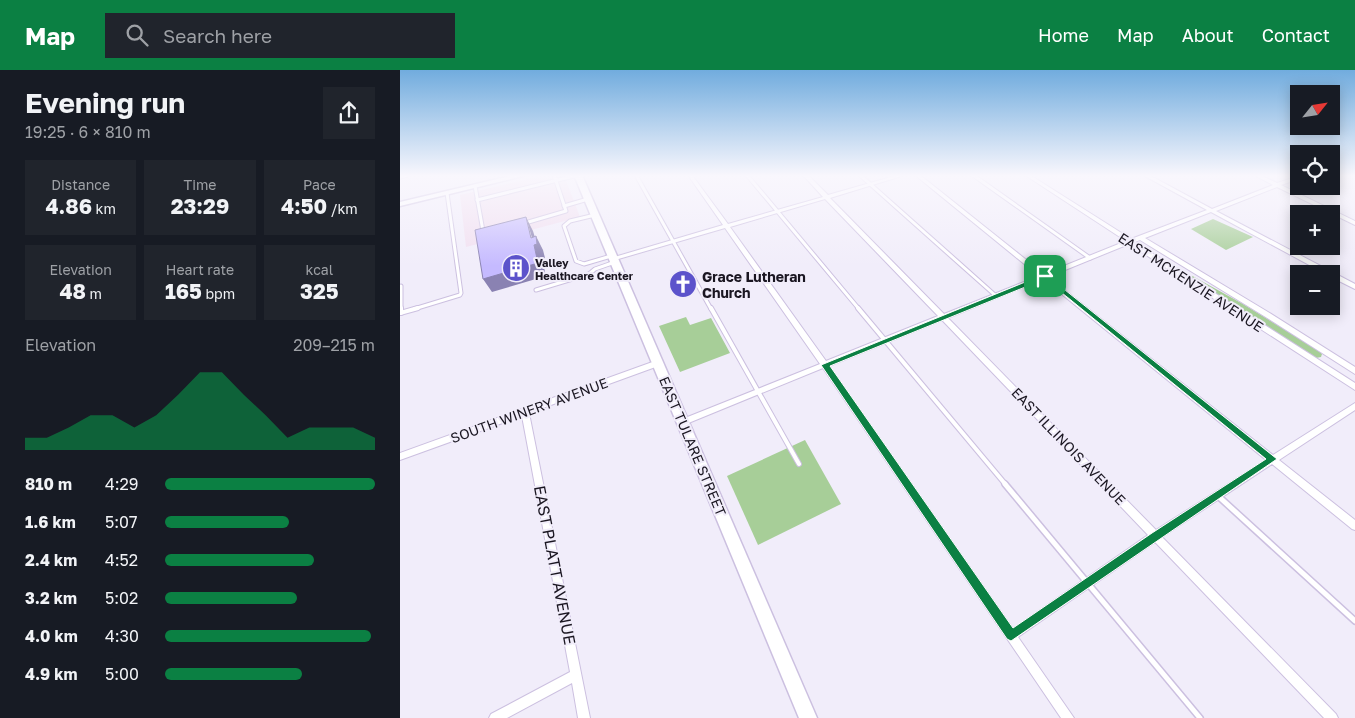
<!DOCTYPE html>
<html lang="en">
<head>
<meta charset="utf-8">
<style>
	:root { --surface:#171b24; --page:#20242c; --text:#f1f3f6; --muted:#9ea1a6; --accent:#0b8043 }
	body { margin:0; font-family:"Golos Text",sans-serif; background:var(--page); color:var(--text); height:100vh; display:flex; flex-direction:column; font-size:19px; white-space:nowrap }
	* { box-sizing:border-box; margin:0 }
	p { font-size:16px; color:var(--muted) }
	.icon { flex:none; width:28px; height:28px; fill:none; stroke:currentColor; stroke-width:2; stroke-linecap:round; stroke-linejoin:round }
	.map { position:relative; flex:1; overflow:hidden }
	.details { display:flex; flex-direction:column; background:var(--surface); width:400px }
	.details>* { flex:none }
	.needle { width:32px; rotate:60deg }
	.controls { position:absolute; left:890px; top:15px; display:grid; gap:10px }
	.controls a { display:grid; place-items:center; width:50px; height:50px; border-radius:0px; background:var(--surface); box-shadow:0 2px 12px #0003; font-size:25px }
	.pin { position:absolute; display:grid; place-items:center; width:42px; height:42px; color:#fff; margin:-21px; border-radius:10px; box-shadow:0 2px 8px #0006 }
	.round { display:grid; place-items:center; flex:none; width:52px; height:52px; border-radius:0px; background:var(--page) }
	.headline { display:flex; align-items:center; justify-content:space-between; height:85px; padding:0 25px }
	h1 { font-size:28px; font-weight:700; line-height:38px }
	.figures { display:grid; grid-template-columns:repeat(3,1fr); gap:8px; height:85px; padding:5px 25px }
	.figures div { display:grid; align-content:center; border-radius:0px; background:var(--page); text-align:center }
	.figures b { font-size:21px; font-weight:700 }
	.figures small { font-size:14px; font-weight:400 }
	.figures p { font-size:14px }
	.chart { height:140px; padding:10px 25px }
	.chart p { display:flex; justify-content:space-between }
	.chart svg { width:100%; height:90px; margin-top:5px; fill:var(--accent); opacity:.7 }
	ul { padding:0 25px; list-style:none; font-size:16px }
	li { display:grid; grid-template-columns:80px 60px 1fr; align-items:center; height:38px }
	li i { height:12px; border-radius:6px; background:var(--accent) }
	header { display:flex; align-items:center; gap:30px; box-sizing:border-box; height:70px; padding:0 25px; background:var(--accent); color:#fff }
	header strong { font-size:24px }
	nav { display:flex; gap:28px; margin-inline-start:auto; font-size:18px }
	.search { width:350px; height:45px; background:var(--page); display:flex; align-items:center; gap:12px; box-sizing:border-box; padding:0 18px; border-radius:0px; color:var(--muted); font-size:19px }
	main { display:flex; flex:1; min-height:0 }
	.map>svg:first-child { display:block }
	.commercial { fill:#f1dff0 }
	.green { fill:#a7ce98 }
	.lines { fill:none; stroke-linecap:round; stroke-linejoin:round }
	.service-far2-casing { stroke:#ccc0e0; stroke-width:5 }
	.service-far1-casing { stroke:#ccc0e0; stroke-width:6 }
	.service-casing { stroke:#ccc0e0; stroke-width:8 }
	.minor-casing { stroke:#ccc0e0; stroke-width:2 }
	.secondary-casing { stroke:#ccc0e0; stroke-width:3 }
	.service-far2 { stroke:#fff; stroke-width:3 }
	.service-far1 { stroke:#fff; stroke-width:4 }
	.service { stroke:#fff; stroke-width:5 }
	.minor { fill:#fff; fill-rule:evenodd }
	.secondary { fill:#fff; fill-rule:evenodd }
	.shaded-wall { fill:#8a82b2 }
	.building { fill:#c5baff; stroke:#8a82b2 }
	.route { fill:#0b8043; stroke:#fff; fill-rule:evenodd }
	.labels { text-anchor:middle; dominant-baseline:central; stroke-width:4; stroke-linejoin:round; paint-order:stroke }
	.far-poi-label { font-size:11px; font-weight:bold; fill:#1a1621; stroke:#f1edfa; text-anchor:start }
	.poi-label { font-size:14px; font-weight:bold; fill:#1a1621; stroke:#f1edfa; text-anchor:start }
	.street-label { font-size:14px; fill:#1a1621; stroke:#f1edfa }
	.near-street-label { font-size:16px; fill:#1a1621; stroke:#f1edfa }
</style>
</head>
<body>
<header>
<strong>Map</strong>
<div class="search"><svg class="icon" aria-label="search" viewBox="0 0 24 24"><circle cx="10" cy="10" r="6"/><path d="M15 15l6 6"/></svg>Search here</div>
<nav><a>Home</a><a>Map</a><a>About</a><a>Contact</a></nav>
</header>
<main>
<section class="details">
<div class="headline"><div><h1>Evening run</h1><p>19:25 · 6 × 810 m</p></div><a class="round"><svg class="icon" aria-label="share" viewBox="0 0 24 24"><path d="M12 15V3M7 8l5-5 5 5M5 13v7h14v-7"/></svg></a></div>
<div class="figures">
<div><p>Distance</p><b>4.86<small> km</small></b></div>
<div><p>Time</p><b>23:29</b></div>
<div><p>Pace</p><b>4:50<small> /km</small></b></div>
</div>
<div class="figures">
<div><p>Elevation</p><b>48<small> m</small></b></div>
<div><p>Heart rate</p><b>165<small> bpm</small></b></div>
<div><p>kcal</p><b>325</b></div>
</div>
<div class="chart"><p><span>Elevation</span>209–215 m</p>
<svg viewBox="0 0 160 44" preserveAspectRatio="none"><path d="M0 44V38L10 38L20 33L30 27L40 27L50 33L60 27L70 17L80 6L90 6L100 17L110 27L120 38L130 33L140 33L150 33L160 38V44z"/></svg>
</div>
<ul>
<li><b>810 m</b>4:29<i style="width:100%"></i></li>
<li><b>1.6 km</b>5:07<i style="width:59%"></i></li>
<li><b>2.4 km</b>4:52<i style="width:71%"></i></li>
<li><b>3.2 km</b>5:02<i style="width:63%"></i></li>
<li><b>4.0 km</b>4:30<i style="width:98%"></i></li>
<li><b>4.9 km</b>5:00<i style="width:65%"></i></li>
</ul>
</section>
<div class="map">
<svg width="955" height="648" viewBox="0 0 955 648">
	<rect width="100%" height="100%" fill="#f1edfa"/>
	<!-- commercial -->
	<polygon class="commercial" points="146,105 164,105 180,147 66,177 60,125"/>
	<!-- green -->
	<g class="green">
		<polygon points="813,149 853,167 826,180 791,159"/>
		<polygon points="742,178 843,234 918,280 922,284 921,287 916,288"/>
		<polygon points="286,247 290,255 311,248 330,283 280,302 259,256"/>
		<polygon points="405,370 441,434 358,475 327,406"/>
	</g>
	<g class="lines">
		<!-- service-far2 casing -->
		<g class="service-far2-casing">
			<g id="service-far2">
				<polyline points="236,105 311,239"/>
				<polyline points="347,105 459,239"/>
				<polyline points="460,105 596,226"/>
				<polyline points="573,105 690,188"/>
				<polyline points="0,107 8,105"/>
				<polyline points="75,116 83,161"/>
				<polyline points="77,130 178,105"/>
				<polyline points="164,136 188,129"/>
				<polyline points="195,145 170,151 164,156 176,191 184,194 211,186"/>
				<polyline points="125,153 166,141 154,105"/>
				<polyline points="1,216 1,239"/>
				<polyline points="136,220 189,204 195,199 215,192"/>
				<polyline points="14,239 60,225 61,223 47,123"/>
			</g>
		</g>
		<!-- service-far1 casing -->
		<g class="service-far1-casing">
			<g id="service-far1">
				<polyline points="1,238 1,243"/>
				<polyline points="311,238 399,394"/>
				<polyline points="458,238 606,415"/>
				<polyline points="0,243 18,238"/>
			</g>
		</g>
		<!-- service casing -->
		<g class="service-casing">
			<g id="service">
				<polyline points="605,414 800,648"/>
				<polyline points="817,425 955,551"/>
			</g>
		</g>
		<!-- minor casing -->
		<g class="minor-casing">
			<g id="minor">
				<path d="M 288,105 L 292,105 L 328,154 L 423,127 L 403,105 L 408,105 L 428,125 L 498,105 L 505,105 L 430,128 L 544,244 L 639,206 L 515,105 L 520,105 L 644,204 L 726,171 L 625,105 L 630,105 L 731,169 L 807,140 L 743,105 L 749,105 L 812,139 L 873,115 L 854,105 L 860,105 L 877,113 L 899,106 L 899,109 L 881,115 L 955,151 L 955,155 L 953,154 L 877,117 L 816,141 L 955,214 L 955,219 L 931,207 L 931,204 L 926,204 L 811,142 L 745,168 L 868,242 L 955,297 L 955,304 L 864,246 L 740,170 L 735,172 L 955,313 L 955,320 L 729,174 L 648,207 L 873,385 L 955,333 L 955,340 L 879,390 L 955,450 L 955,460 L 952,459 L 872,394 L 762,467 L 936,644 L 938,648 L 924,648 L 755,472 L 618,567 L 674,648 L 661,648 L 423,298 L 286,354 L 280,354 L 279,352 L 280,350 L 420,294 L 325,158 L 215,190 L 211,190 L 211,188 L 323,155 ZM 425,129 L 538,246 L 426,291 L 330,157 ZM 643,209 L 866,390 L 756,460 L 548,248 ZM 542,250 L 748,465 L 613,559 L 429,296 Z"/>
				<polygon points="258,290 262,293 261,295 129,343 190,648 178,648 172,613 107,648 89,648 91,644 170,602 122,346 0,390 0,383"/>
			</g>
		</g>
		<!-- secondary casing -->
		<g class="secondary-casing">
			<g id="secondary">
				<polygon points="114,105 127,105 0,136 0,132"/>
				<polygon points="174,105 182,105 417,648 399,648"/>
			</g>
		</g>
		<!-- service-far2 -->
		<use href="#service-far2" class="service-far2"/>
		<!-- service-far1 -->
		<use href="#service-far1" class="service-far1"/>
		<!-- service -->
		<use href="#service" class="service"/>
		<!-- minor -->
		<use href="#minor" class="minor"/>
		<!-- secondary -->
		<use href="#secondary" class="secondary"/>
	</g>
	<!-- shaded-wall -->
	<polygon class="shaded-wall" points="126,147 133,161 137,174 136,166 143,180 145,188 142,189 146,206 92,222 83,209 134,175"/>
	<!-- building -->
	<polygon class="building" points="126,147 131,168 136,166 137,174 134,175 138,193 83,209 75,160"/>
	<!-- sky -->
	<linearGradient id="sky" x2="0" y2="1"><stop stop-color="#71acde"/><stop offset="0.54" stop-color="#f9f7fd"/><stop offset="1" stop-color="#f9f7fd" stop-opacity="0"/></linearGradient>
	<rect width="955" height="196" fill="url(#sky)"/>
	<!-- route -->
	<path class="route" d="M 645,204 L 877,389 L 611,571 L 607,569 L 421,295 ZM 645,209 L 866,389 L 752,463 L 613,558 L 430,296 Z"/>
	<!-- icons -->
	<defs>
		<g id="building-disc" transform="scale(1.4375)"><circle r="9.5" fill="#5c53cb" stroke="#f1edfa"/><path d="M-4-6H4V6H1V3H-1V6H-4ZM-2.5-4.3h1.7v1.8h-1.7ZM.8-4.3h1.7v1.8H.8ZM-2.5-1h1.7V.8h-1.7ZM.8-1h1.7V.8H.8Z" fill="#fff"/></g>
		<g id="church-disc" transform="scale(1.4375)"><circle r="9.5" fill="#5c53cb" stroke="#f1edfa"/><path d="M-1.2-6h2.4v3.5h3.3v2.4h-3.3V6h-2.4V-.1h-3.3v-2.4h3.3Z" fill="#fff"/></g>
	</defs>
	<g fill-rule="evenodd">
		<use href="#building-disc" x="116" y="198"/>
		<use href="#church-disc" x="283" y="214"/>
	</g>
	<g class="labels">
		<!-- far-poi labels -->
		<g class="far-poi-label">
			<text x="135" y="192">Valley<tspan x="135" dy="13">Healthcare Center</tspan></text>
		</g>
		<!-- poi labels -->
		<g class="poi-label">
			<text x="302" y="206">Grace Lutheran<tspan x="302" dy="16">Church</tspan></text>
		</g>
		<!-- street labels -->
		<g class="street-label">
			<text transform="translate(791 212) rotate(33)">EAST MCKENZIE AVENUE</text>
			<text transform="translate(129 340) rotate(-20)">SOUTH WINERY AVENUE</text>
			<text transform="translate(293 376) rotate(67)">EAST TULARE STREET</text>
			<text transform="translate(669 376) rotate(46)">EAST ILLINOIS AVENUE</text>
		</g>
		<!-- near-street labels -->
		<g class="near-street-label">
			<text transform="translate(155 495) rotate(79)">EAST PLATT AVENUE</text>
		</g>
	</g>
</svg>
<div class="controls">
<a><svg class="needle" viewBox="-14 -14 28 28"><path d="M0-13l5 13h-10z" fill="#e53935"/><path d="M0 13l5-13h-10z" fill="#9ea1a6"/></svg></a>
<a><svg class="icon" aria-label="locate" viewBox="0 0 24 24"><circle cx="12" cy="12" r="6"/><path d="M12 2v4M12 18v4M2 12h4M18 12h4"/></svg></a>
<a>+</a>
<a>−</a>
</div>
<div class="pin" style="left:645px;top:206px;background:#1e9e55"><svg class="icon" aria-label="arrive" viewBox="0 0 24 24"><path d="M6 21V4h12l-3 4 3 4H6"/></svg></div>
</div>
</main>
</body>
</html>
